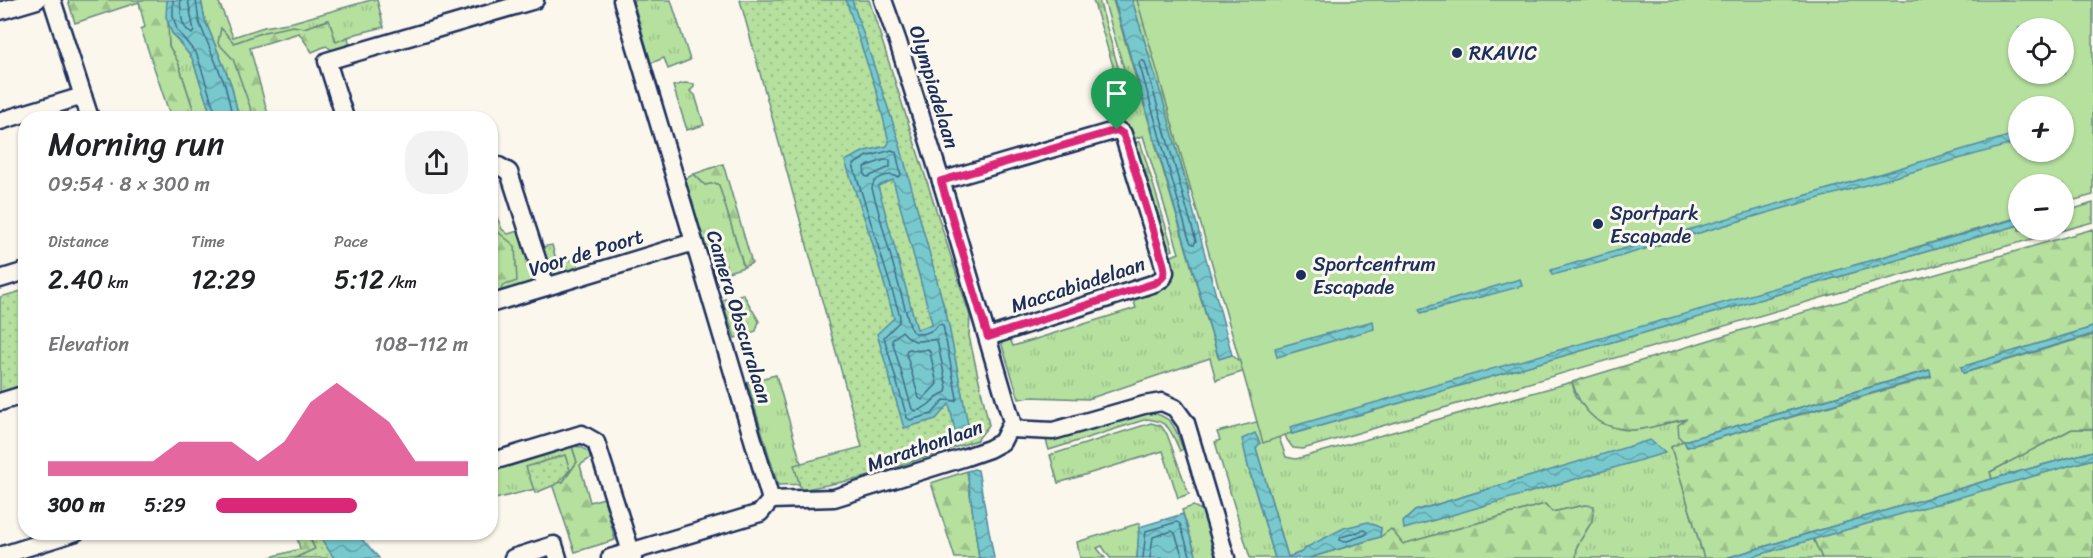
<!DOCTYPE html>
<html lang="en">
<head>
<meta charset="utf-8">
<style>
	:root { --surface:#fff; --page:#f2f2f2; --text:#202124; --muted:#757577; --accent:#db2777 }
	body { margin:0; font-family:Sriracha,sans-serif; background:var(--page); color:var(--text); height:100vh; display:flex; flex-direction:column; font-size:22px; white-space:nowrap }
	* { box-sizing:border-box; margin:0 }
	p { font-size:20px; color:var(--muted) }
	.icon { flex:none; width:33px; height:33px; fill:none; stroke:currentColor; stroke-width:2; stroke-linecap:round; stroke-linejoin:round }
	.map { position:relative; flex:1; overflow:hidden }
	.details { position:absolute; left:18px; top:111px; width:480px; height:429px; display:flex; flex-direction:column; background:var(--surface); border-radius:24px; box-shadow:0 2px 4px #0004 }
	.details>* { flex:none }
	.controls { position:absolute; left:2008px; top:18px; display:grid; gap:12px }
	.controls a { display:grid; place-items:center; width:66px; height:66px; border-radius:50%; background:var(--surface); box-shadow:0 2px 4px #0004; font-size:30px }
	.pin { position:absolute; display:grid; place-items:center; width:51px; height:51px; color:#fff; margin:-62px -26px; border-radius:50% 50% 50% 0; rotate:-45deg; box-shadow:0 0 6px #0007 }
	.pin .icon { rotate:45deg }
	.round { display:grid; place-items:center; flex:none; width:63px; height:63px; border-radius:24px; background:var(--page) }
	.overview { display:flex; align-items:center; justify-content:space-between; height:102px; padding:0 30px }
	h1 { font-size:33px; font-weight:600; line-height:45px }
	.stats { display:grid; grid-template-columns:repeat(3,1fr); gap:9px; height:102px; padding:6px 30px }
	.stats div { display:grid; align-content:center }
	.stats b { font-size:26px; font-weight:600 }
	.stats small { font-size:16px; font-weight:400 }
	.stats p { font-size:16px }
	.chart { height:168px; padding:12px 30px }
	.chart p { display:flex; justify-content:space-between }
	.chart svg { width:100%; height:108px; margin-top:6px; fill:var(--accent); opacity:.7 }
	ul { padding:0 30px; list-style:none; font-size:20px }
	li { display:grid; grid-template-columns:96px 72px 1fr; align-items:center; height:45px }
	li i { height:15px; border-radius:8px; background:var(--accent) }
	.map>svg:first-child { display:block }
	.grass { fill:url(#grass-tufts); stroke:#68887e; stroke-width:1.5; fill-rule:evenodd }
	.forest { fill:url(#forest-firs); stroke:#68887e; stroke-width:1.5; fill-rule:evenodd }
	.park { fill:url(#park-dots); stroke:#68887e; stroke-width:1.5 }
	.pitch { fill:#b5e09e; stroke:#68887e; stroke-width:1.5; fill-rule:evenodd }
	.water { fill:url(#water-waves); stroke:#538ba1; stroke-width:1.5; fill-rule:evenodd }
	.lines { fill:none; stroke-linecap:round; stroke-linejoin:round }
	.shore { stroke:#406d8b; stroke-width:1.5 }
	.minor-casing { stroke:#1b2f5e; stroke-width:21 }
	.minor { stroke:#fbf7ec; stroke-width:16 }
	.route-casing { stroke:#fff; stroke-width:12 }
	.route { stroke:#db2777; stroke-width:8 }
	.poi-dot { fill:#1b2f5e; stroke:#fbf7ec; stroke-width:2 }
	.labels { text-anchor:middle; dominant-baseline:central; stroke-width:6; stroke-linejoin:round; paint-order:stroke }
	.poi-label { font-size:20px; fill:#1b2f5e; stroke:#fbf7ec; text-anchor:start }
	.street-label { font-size:20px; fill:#1b2f5e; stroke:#fbf7ec }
</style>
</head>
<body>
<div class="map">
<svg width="2093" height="558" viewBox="0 0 2093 558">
	<defs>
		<pattern id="grass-tufts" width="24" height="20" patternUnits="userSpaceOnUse" patternTransform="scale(1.5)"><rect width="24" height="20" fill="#b5e09e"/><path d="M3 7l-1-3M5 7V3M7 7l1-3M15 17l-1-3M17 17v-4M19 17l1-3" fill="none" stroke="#9bc08a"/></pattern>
		<pattern id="forest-firs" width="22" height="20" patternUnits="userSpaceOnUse" patternTransform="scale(1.5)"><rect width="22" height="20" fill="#b5e09e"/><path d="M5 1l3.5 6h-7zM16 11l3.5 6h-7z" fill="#9bc08a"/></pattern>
		<pattern id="park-dots" width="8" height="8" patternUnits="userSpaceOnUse" patternTransform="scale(1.5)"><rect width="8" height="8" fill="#b5e09e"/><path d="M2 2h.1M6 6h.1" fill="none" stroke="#9bc08a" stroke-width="1.8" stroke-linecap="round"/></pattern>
		<pattern id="water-waves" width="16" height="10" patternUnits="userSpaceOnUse" patternTransform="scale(1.5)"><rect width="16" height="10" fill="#78c9ce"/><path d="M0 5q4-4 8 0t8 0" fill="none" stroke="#62a4aa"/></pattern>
	</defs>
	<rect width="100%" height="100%" fill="#fbf7ec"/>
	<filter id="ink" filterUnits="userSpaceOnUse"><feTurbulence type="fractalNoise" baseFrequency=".0167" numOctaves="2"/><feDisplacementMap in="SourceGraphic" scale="12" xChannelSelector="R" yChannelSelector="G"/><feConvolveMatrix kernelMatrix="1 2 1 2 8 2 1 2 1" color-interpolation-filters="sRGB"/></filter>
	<g filter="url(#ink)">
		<!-- grass -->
		<g class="grass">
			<polygon points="201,0 218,0 233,37 264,27 293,22 371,0 377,0 384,27 356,34 336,42 328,20 304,28 293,27 233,43 254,118 239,118 231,84 205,20"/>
			<polygon points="633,0 671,0 690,60 668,69 664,58 651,63"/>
			<polygon points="1104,0 1113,0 1218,357 1232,355 1239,361 1248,361 1252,369 1216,380 1210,358 1088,399 1031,397 1019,399 1001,342 1010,339 1013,346 1136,308 1131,293 1173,281 1167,258 1179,253 1143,136 1130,140 1117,108 1133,101"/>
			<polygon points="166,17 172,33 192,58 212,118 196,118 178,62 169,46"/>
			<polygon points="685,83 694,84 694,87 690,91 695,95 704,125 687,130 673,86"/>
			<polygon points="694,174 705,185 715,183 719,184 744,267 728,272 725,262 712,268 685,179"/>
			<polygon points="490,201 502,229 508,234 522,230 535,278 530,284 501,293 493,227 491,227"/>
			<polygon points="2093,203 2093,222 1841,292 1303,449 1293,448 1287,440 1283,430 1292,434 2019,225 2019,230 2064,230 2064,212"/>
			<polygon points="743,294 759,321 756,331 735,338 722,300"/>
			<polygon points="776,375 807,484 778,485 747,382"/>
			<path d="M 1572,382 L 1576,398 L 1633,430 L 1689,419 L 1684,441 L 1671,447 L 1704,558 L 1576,558 L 1577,546 L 1592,521 L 1585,505 L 1552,512 L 1545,504 L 1403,544 L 1380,537 L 1381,528 L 1307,547 L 1302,552 L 1288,557 L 1256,448 L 1259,443 L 1243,439 L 1248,466 L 1275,558 L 1250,558 L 1215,442 L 1220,440 L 1217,432 L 1264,420 L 1277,432 L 1286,457 L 1296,459 ZM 1629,447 L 1403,522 L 1415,511 Z"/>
			<path d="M 1146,411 C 1174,417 1174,425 1183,449 L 1180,451 C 1171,432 1170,421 1147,419 L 1049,450 L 1046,440 L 1081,432 Z"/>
			<polygon points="1151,423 1161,426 1167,434 1189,494 1178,498 1163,451 1058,483 1050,455"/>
			<polygon points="2072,429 2093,429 2093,451 1992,479 1990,472"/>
			<polygon points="572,446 577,462 563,482 491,500 490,486 496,485 494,470"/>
			<polygon points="1193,506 1204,511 1218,558 1197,558 1182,510"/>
			<polygon points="1140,523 1137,558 1110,558 1102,546 1097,548 1105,558 1080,558 1077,542"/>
			<polygon points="1813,538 1822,558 1748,558"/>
		</g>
		<!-- forest -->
		<g class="forest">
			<polygon points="68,0 167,0 169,46 178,62 196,118 171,118 141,29 145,27 139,2 75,23"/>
			<polygon points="1093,0 1099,0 1126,95 1115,93 1110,73 1113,66"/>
			<polygon points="1132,0 1145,0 1198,186 1189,191"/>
			<polygon points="329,20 336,42 348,37 350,47 335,52 326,46 312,52 299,33 250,48 269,118 254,118 233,59 218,43 221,28 234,43 264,32 293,26 304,28"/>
			<polygon points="1140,141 1173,250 1165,253 1131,145"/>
			<polygon points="723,164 752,263 744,267 719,185 715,183 705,185 694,174"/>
			<polygon points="490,227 492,227 515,246 517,281 502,286 501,293 496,294 491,274"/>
			<path d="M 2093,229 L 2093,327 L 1962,367 L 1964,373 L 2093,335 L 2093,429 L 2072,429 L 1990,472 L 1992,479 L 1726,558 L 1704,558 L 1671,447 L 1683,441 L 1679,437 L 1678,425 L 1687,419 C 1669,421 1650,430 1632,430 C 1599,429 1581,412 1572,382 L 1739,331 ZM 1929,370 L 1931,377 L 1687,447 L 1684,441 Z"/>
			<polygon points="572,446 581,447 590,453 591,458 580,465 590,502 604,498 615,540 575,552 552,484 563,482 577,462"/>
			<polygon points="2093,459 2093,558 1822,558 1813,538"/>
			<polygon points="967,471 979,558 955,558 931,483"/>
			<polygon points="1545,504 1552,512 1585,505 1594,506 1592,521 1577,546 1576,558 1309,558 1380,537 1391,529 1403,544"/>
			<polygon points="296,533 307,533 315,549 295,558 267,558 300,549"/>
		</g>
		<!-- park -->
		<g class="park">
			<polygon points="740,0 869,0 970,316 969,336 989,425 977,440 863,478 801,490 794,465 862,447"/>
			<path d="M 552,245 L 557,263 L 577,258 L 579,270 C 551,279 549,274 541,247 Z"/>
			<polygon points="25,290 25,386 0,393 0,297"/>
			<polygon points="565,455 570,470 557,484 535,493 526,467"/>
			<polygon points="307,532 318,533 336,558 295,558 315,549"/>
		</g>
		<!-- pitch -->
		<path class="pitch" d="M 1137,0 L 2093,0 L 2093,195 L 2064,203 L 2064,184 L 2019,184 L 2019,217 L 1330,419 L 1263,443 ZM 2019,28 L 2064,28 L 2064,74 L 2019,74 ZM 2019,106 L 2064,106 L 2064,152 L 2019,152 Z"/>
		<!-- water -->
		<g class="water">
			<polygon points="167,0 201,0 205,20 231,84 239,118 212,118 192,58 172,33 166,17"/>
			<path d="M 846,0 L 852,0 L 898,138 L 933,266 L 948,321 L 970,435 L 957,439 L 949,404 L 936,419 L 904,428 L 877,334 L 894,318 L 871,238 L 845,161 L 865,151 L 887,146 L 889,142 L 877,93 ZM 893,180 L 932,323 L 931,325 L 917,329 L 878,186 Z"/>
			<polygon points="1114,0 1132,0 1168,117 1232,355 1219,359"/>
			<polygon points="2019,133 2019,142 1763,214 1598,263 1552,275 1551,270"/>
			<polygon points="2019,218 2019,225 1292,434 1290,427"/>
			<polygon points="1520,279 1522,286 1421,313 1420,309"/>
			<polygon points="1373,321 1374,329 1277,357 1275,348"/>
			<polygon points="2093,327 2093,334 1963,373 1961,367"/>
			<polygon points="1930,370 1931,376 1687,447 1684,441"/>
			<polygon points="1255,433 1260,443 1256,448 1288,557 1302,552 1307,547 1344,528 1368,522 1381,528 1380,537 1309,558 1275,558 1248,466 1242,439"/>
			<polygon points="1650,440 1665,453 1404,529 1403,522 1415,511"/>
			<polygon points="2093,451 2093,459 1748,558 1726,558 1992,479"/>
			<polygon points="974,469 978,470 994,558 979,558 967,471"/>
			<polygon points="1183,514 1197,558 1137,558 1139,527"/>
			<polygon points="317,533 356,533 379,558 334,558"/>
		</g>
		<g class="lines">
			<!-- shore -->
			<g class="shore">
				<polyline points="173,0 173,16 177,30 197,55 217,118"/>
				<path d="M 180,0 C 182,14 179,25 192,34 L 194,31 L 188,0"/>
				<polyline points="196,0 199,22 225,85 233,118"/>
				<polygon points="1141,60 1145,62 1196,241 1194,244 1191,243 1188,236 1139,63"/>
				<path d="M 892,150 L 896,152 L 901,175 L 898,177 C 889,173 873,177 872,188 L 911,330 C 919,338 933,332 939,324 L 943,325 L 957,398 L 955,401 L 944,400 L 932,414 L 910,420 L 907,418 L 884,337 L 899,322 L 900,316 L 853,165 L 866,157 Z"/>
				<polygon points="884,160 890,160 890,167 868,177 865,176 864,167"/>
				<path d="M 902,331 C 917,348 920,338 937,340 L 947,388 L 946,392 C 932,397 933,406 916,411 L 912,409 L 892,340 Z"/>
				<polygon points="910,349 918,351 928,349 930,352 937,384 922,400 919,398 906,353 907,350"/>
				<polygon points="1364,530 1367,532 1365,535 1344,542 1340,540 1341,537"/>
				<polyline points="1143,558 1146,531 1177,522 1180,524 1191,558"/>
				<polyline points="1150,558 1153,537 1172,531 1175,533 1183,558"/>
			</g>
			<!-- minor casing -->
			<g class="minor-casing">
				<g id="minor">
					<polyline points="52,0 90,118"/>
					<polyline points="0,11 37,0"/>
					<polyline points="345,118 327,61 535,0"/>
					<polyline points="0,121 83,96"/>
					<polyline points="490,169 499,166 509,172 546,287"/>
					<polyline points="941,181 1117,130 1123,134 1163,263 1165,272 1163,278 1155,283 988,337"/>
					<polyline points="0,279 26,271"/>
					<polyline points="490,304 694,242"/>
					<polyline points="0,402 26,394"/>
					<polyline points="1010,429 1053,431 1144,405 1162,402 1175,408 1186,423 1226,558"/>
					<polyline points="490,462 582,434 596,442 633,558"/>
					<polyline points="771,500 834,498 966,457 989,449 1002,442 1012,422 946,197 898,42 883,0"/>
					<polyline points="0,556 76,532"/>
					<polyline points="513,558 554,545 558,558"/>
					<polyline points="610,558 760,513 771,500 622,0"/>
				</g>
			</g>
			<!-- minor -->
			<use href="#minor" class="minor"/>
		</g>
	</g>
	<g class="lines" filter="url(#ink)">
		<!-- route casing -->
		<g class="route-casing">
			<path id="route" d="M 1117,130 L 1123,134 L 1127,144 L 1163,263 C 1166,274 1165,277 1155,283 L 988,337 L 941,181 Z"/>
		</g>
		<!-- route -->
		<use href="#route" class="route"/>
	</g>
	<!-- markers -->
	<g class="poi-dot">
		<circle cx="1457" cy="53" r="6"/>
		<circle cx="1598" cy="224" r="6"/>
		<circle cx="1301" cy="275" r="6"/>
	</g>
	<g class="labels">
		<!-- poi labels -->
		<g class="poi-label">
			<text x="1469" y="53">RKAVIC</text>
			<text x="1610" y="213">Sportpark<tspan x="1610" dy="23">Escapade</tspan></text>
			<text x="1313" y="264">Sportcentrum<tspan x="1313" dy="23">Escapade</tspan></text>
		</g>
		<!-- street labels -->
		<g class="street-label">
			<text transform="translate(934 87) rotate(73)">Olympiadelaan</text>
			<text transform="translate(586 253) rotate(-17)">Voor de Poort</text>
			<text transform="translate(1078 285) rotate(-18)">Maccabiadelaan</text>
			<text transform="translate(739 317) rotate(73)">Camera Obscuralaan</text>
			<text transform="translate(925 446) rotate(-19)">Marathonlaan</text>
		</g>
	</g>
</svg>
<div class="controls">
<a><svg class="icon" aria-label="locate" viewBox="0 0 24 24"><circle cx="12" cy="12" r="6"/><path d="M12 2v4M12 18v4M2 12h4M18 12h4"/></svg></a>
<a>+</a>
<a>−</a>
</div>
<div class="pin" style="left:1117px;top:130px;background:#1e9e55"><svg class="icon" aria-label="arrive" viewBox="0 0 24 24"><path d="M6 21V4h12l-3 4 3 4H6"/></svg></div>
<section class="details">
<div class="overview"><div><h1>Morning run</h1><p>09:54 · 8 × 300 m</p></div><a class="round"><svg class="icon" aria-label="share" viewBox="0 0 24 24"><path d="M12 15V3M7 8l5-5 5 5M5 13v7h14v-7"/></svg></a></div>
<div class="stats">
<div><p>Distance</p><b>2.40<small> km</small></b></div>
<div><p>Time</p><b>12:29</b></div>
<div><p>Pace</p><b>5:12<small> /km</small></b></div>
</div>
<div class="chart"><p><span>Elevation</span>108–112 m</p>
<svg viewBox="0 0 160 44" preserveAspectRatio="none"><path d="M0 44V38L10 38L20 38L30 38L40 38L50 30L60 30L70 30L80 38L90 30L100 14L110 6L120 14L130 22L140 38L150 38L160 38V44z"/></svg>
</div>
<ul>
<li><b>300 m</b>5:29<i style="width:56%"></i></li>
</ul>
</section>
</div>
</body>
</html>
